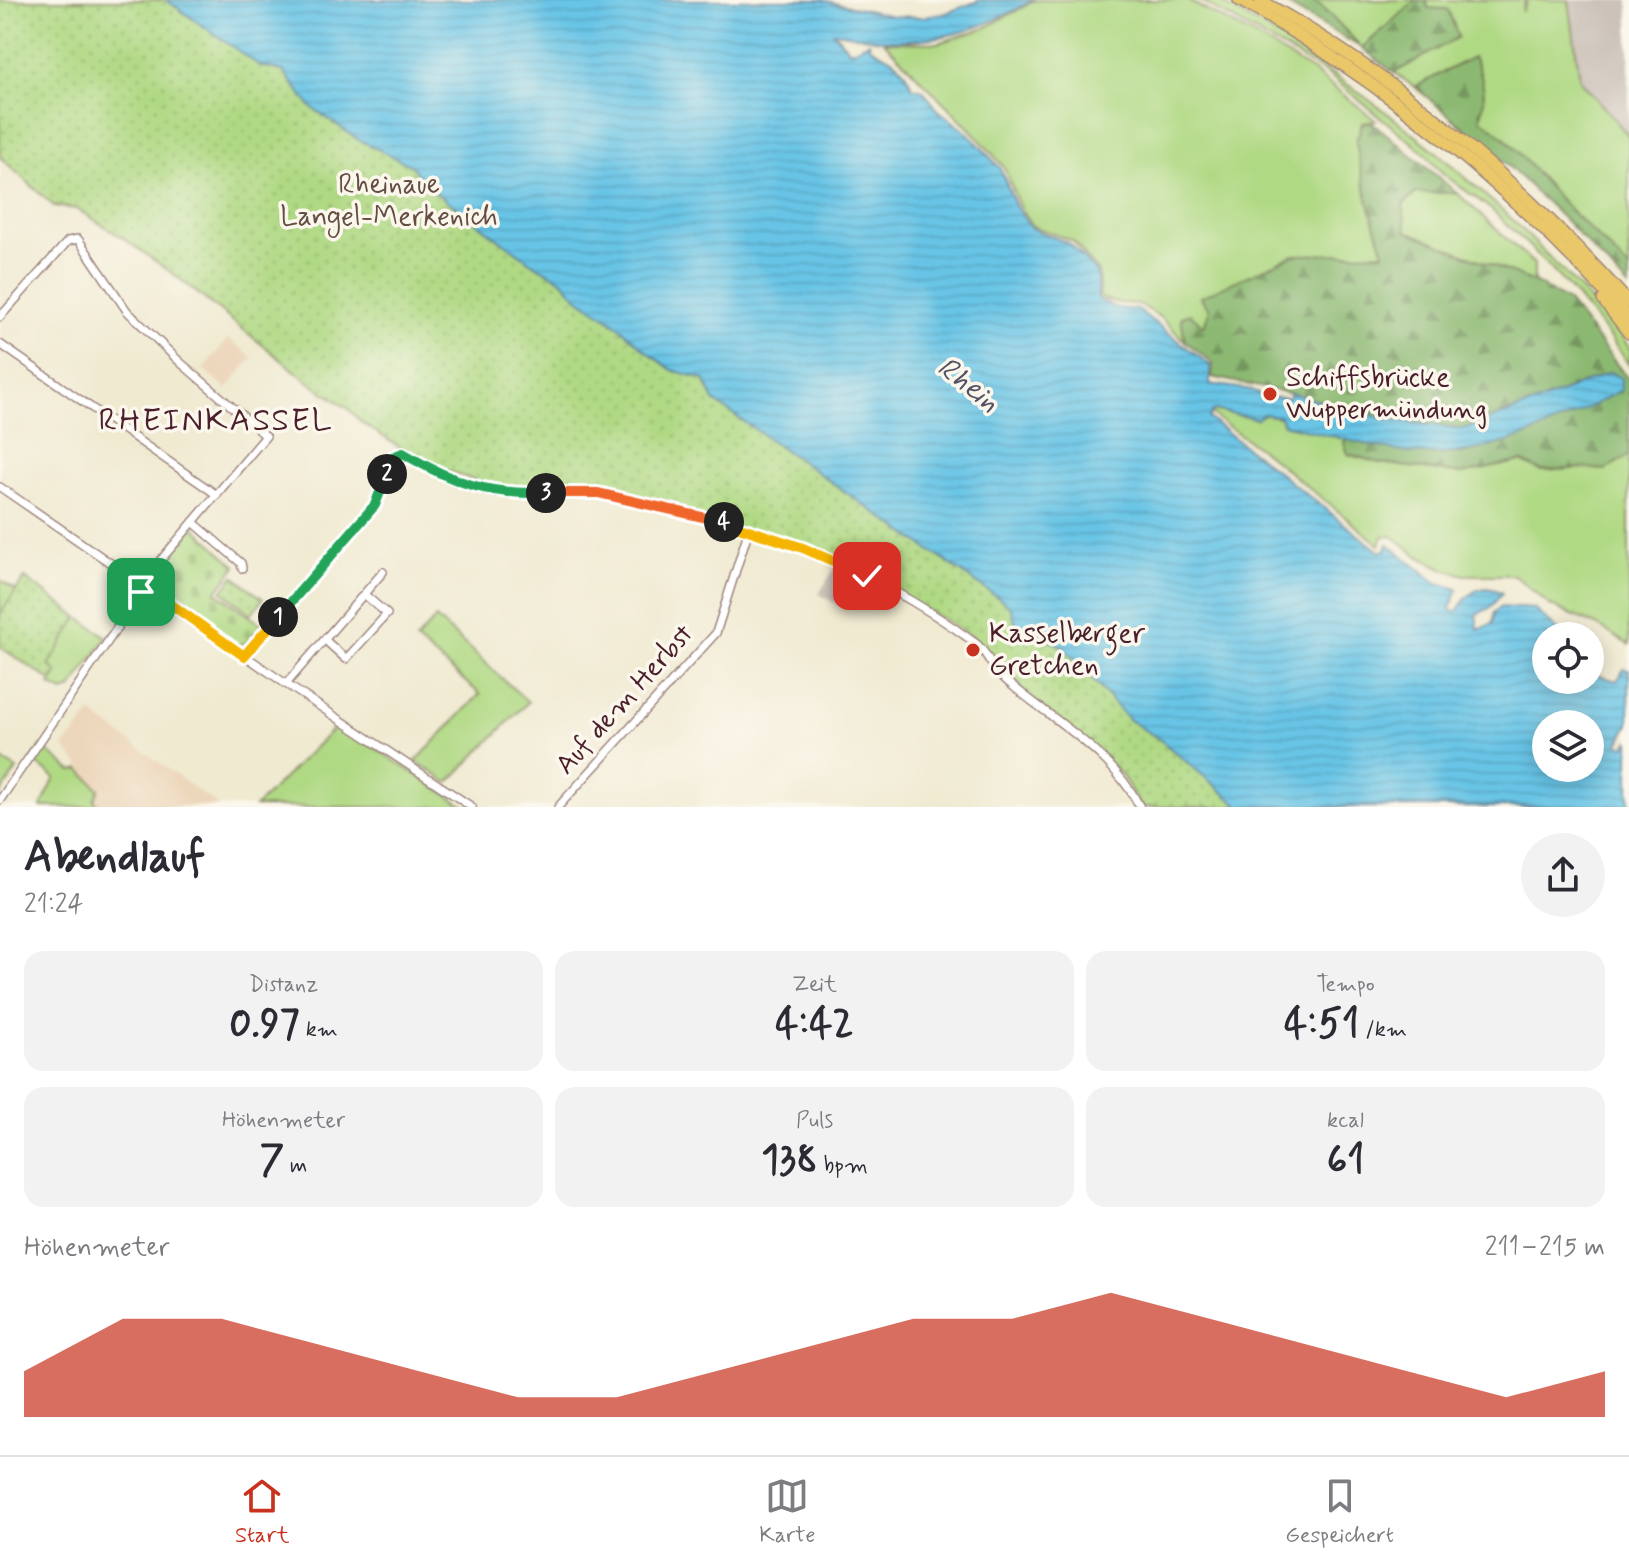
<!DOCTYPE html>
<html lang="de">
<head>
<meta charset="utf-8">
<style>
	:root { --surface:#fff; --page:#f2f2f3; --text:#2b2b33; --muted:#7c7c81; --line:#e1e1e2; --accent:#c8321e }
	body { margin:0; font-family:Mynerve,sans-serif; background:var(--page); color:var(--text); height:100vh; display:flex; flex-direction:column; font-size:30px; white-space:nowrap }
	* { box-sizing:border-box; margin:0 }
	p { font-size:26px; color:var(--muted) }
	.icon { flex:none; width:44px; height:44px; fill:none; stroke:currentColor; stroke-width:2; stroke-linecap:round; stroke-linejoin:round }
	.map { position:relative; height:807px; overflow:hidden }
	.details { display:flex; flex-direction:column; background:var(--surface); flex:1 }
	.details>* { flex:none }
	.buttons { position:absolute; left:1532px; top:622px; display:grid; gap:16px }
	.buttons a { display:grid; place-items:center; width:72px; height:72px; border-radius:50%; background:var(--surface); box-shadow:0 4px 20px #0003; font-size:40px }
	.pin { position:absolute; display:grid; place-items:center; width:68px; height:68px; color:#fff; margin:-34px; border-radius:16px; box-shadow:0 4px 12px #0006 }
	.km { position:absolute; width:40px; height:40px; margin:-20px; border-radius:50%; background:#222; color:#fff; font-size:22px; line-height:40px; text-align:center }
	.round { display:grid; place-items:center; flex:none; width:84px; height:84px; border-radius:42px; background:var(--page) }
	.overview { display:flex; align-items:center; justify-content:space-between; height:136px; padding:0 24px }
	h1 { font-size:44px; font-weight:800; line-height:60px }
	.stats { display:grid; grid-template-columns:repeat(3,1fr); gap:12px; height:136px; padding:8px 24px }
	.stats div { display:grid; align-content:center; border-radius:20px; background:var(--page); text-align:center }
	.stats b { font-size:40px; font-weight:800 }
	.stats small { font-size:22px; font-weight:400 }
	.stats p { font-size:22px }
	.chart { height:224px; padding:16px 24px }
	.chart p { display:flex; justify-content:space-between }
	.chart svg { width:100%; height:144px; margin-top:8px; fill:var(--accent); opacity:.7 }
	.dock { display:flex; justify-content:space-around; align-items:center; height:112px; border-top:2px solid var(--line); background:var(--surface); font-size:22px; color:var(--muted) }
	.dock a { display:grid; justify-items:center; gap:4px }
	.dock .active { color:var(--accent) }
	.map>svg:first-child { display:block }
	.built { fill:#edd7bb }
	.industrial { fill:#ccc2b9 }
	.grass { fill:#b0d984; stroke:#7d7c58; stroke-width:2 }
	.forest { fill:url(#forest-firs); stroke:#6b6c4e; stroke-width:2 }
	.cemetery { fill:url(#cemetery-stones); stroke:#7d7c58; stroke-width:2 }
	.park { fill:url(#park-dots); stroke:#7d7c58; stroke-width:2 }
	.water { fill:url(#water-rules); stroke:#597288; stroke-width:2; fill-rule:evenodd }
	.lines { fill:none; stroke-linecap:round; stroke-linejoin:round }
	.minor-casing { stroke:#9d847e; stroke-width:10 }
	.highway-casing { stroke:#9d847e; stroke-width:14 }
	.minor { stroke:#fff; stroke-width:7 }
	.highway { stroke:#eac769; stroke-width:11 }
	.split-1-casing { stroke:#fff; stroke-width:16 }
	.split-2-casing { stroke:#fff; stroke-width:16 }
	.split-3-casing { stroke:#fff; stroke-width:16 }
	.split-4-casing { stroke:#fff; stroke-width:16 }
	.split-5-casing { stroke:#fff; stroke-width:16 }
	.split-1 { stroke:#f5b400; stroke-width:10 }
	.split-2 { stroke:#22a559; stroke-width:10 }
	.split-3 { stroke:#22a559; stroke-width:10 }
	.split-4 { stroke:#f0652b; stroke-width:10 }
	.split-5 { stroke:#f5b400; stroke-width:10 }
	.poi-dot { fill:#c8321e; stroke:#fbf7ec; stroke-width:3 }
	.labels { text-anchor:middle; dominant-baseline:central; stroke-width:7; stroke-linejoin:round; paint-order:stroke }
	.park-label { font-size:28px; fill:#644e41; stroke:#fbf7ec }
	.poi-label { font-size:28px; fill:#4a1f2b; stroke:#fbf7ec; text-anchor:start }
	.street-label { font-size:28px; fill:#4a1f2b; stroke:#fbf7ec }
	.water-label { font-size:30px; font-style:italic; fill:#535163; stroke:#fbf7ec }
	.quarter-label { font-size:32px; letter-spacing:2px; fill:#4a1f2b; stroke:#fbf7ec }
</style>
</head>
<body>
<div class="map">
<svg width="1629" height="807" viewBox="0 0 1629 807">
	<defs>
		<pattern id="forest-firs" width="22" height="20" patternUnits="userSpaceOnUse" patternTransform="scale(2)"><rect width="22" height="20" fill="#8cb972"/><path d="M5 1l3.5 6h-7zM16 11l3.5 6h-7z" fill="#74965e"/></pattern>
		<pattern id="cemetery-stones" width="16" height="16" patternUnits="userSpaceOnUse" patternTransform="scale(2)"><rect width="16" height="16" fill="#b0d984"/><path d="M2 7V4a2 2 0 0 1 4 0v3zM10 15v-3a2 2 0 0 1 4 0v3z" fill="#99ba72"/></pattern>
		<pattern id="park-dots" width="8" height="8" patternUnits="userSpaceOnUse" patternTransform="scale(2)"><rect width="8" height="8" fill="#b0d984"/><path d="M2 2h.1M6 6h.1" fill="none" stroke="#99ba72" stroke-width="1.8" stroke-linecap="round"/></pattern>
		<pattern id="water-rules" width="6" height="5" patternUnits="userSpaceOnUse" patternTransform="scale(2)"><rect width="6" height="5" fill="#68c4e6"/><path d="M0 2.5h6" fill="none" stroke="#5ca8c5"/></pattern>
	</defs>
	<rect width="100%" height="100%" fill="#fbf7ec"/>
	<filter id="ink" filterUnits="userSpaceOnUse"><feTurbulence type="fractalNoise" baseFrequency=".0125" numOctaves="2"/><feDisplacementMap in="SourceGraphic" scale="16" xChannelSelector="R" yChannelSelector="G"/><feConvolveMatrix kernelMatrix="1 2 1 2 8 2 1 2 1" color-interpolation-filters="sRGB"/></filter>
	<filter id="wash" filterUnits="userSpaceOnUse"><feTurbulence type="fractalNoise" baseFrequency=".006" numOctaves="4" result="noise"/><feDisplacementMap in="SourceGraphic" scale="32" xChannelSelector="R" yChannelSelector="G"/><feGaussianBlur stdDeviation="1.8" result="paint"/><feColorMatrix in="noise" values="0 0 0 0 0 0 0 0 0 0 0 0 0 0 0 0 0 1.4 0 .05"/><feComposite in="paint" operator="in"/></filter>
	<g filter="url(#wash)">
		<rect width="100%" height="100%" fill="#f0ead1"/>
		<!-- built -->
		<g class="built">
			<polygon points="228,339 253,357 227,389 203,369"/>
			<polygon points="91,713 219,806 102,807 94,801 99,789 64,747"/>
		</g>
		<!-- industrial -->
		<g class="industrial">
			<polygon points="1495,0 1629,0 1629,263"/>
			<polygon points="836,566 856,574 838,605 819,594"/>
		</g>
		<!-- grass -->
		<g class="grass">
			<path d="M 1036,0 L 1187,0 L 1251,34 L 1314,72 L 1376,120 L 1362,124 L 1359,160 L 1368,201 L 1384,253 L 1349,255 L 1201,297 L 1210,309 L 1204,326 L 1181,317 L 1185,341 C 1172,329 1156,310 1138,305 C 1123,301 1116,306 1100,297 L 1098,272 L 1073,241 L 1032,226 L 1019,206 L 1004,167 L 973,132 L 884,42 L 938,43 L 983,29 Z"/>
			<path d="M 1199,0 L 1216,0 L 1285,40 L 1386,112 L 1439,154 L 1514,221 L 1605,315 L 1629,347 L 1629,365 C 1592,309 1544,259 1495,213 C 1472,192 1443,180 1426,154 L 1326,73 Z"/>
			<polygon points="1312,0 1416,0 1362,48 1323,7"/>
			<path d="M 1426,0 L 1525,0 L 1522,12 L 1528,0 L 1569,0 L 1580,80 L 1629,136 L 1629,270 C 1603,240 1572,214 1546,184 C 1525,162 1506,134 1479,119 C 1488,100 1483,75 1473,57 L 1415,87 L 1394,73 L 1458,37 L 1428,8 Z"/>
			<polygon points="1416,193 1457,193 1534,264 1534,282 1406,231 1403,205"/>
			<polygon points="1213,410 1257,419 1262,414 1280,417 1284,424 1347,438 1344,443 1349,455 1380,463 1462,474 1521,461 1541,471 1583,468 1605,470 1629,455 1629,645 1598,626 1551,606 1514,575 1465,575 1446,570 1420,557 1392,536 1383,536 1380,545 1267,454 1211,414"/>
			<polygon points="0,580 17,591 0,614"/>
			<polygon points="78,617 107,637 70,690 63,692 50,685 57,673 49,665 54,657 53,653"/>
			<polygon points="436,618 528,702 448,783 416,761 480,694 416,640"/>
			<polygon points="338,724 466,807 255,807"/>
			<polygon points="41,746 72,771 80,769 99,789 94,801 102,807 41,807 55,778 32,760"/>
			<polygon points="0,759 17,769 0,795"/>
		</g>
		<!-- forest -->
		<g class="forest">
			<polygon points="1279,0 1312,0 1323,7 1362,48 1416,0 1426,0 1428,8 1448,9 1458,37 1394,73 1362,48"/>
			<path d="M 1473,57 C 1484,75 1487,100 1480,119 C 1506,134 1525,161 1546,184 C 1572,214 1602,240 1629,269 L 1629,288 L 1564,219 L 1500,158 L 1415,87 Z"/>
			<polygon points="1372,122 1457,193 1416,193 1403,205 1406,231 1534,282 1568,302 1629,380 1629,455 1605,470 1583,468 1541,471 1521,461 1462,474 1380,463 1348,454 1344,443 1347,438 1411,453 1468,452 1610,372 1534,404 1463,429 1381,418 1302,396 1212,377 1213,363 1185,341 1181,317 1190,314 1204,326 1210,309 1200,297 1294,255 1384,253 1368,201 1359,160 1356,141 1362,123"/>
		</g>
		<!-- cemetery -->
		<polygon class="cemetery" points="194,527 236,566 216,592 262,625 247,642 236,646 149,586 167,558"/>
		<!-- park -->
		<g class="park">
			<polygon points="0,0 443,0 1484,807 1141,807 1121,774 997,669 982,645 949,622 802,546 587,486 573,485 513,491 499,489 448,471 404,450 362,423 349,409 313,385 172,273 126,240 77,209 54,206 0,157"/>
			<polygon points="234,576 263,599 251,614 222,591"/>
			<polygon points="25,578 78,617 49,665 57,673 52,681 0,647 0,614"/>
		</g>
		<!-- water -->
		<path class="water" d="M 166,0 L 822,0 L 892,16 L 923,17 L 946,13 L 981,0 L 1033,0 C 983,29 942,43 883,40 C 866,39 849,33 833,32 L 850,51 L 869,42 L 870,47 C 892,59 902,61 912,87 L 923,90 L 938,110 L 969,134 L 1000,168 L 1016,207 L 1031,228 L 1070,244 L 1097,273 L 1098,299 L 1115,308 L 1138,310 L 1210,365 L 1210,384 L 1252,390 L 1264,397 L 1288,398 L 1291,393 L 1381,418 L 1463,429 L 1534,404 L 1610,372 L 1621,378 L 1621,390 C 1559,425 1484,461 1411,453 C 1372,448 1323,433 1283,424 L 1280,417 L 1263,414 L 1257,419 L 1214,410 L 1209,418 L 1380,552 L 1386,550 L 1388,544 L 1437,583 L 1458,589 L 1450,609 L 1452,612 L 1457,611 C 1468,594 1480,581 1502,593 L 1490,608 L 1477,614 L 1478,630 L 1493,623 L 1494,613 L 1500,607 L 1536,609 C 1543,621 1553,622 1560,633 L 1558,636 L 1546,636 L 1546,655 L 1535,675 L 1537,677 L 1546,668 L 1546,680 L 1590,680 L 1590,651 L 1594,652 L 1597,675 L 1617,681 L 1624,669 L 1629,670 L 1629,724 L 1619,743 L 1624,746 L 1629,741 L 1629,807 L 1241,807 L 1159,739 L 1129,720 L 1063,647 L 1015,622 L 1010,606 L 714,401 L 704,379 L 672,370 L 646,351 L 615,323 L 578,298 L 562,280 L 530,262 L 423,183 L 412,166 L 357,139 L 311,107 L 283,71 L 260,66 ZM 1590,724 L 1590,768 L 1546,768 L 1546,724 Z"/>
	</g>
	<g filter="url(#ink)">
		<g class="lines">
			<!-- minor casing -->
			<g class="minor-casing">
				<g id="minor">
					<polyline points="0,317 68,241 78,239 127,311 181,363 266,436 160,561 132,606 0,800"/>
					<polyline points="0,344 217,495"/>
					<polyline points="0,487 286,684 472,807"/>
					<polyline points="193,522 241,563 242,568"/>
					<polyline points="325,640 346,659 387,614 365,595"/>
					<path d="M 244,656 L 375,505 L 393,457 L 403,453 C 437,474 475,493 516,494 C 544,494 572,489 601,494 C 734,515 865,562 974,642 C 985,649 988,661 996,670 C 1001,676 1008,682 1014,687 C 1059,724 1113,754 1140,807"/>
					<polyline points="286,684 383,572"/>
					<polyline points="558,807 716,633 749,529"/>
				</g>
			</g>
			<!-- highway casing -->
			<g class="highway-casing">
				<g id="highway">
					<path d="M 1239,0 C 1387,83 1517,192 1629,319"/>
					<path d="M 1260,0 C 1400,78 1522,184 1629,303"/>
					<polyline points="1603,300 1629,333"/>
				</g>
			</g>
			<!-- minor -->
			<use href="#minor" class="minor"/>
			<!-- highway -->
			<use href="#highway" class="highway"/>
		</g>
	</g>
	<g class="lines" filter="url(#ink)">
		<!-- split-1 casing -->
		<g class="split-1-casing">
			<polyline id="split-1" points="141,592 145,586 244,656 278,617"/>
		</g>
		<!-- split-2 casing -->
		<g class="split-2-casing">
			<polyline id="split-2" points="278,617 375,505 387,474"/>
		</g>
		<!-- split-3 casing -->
		<g class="split-3-casing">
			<path id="split-3" d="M 387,474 L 393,457 L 403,453 C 453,483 488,495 546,493"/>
		</g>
		<!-- split-4 casing -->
		<g class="split-4-casing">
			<polyline id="split-4" points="546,493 598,493 724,522"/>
		</g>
		<!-- split-5 casing -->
		<g class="split-5-casing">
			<polyline id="split-5" points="724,522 803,548 867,576"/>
		</g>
		<!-- split-1 -->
		<use href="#split-1" class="split-1"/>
		<!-- split-2 -->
		<use href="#split-2" class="split-2"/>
		<!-- split-3 -->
		<use href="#split-3" class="split-3"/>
		<!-- split-4 -->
		<use href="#split-4" class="split-4"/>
		<!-- split-5 -->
		<use href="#split-5" class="split-5"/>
	</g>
	<!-- markers -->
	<g class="poi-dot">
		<circle cx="1270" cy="394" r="8"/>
		<circle cx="973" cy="650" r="8"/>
	</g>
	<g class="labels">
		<!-- park labels -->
		<g class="park-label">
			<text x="389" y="185">Rheinaue<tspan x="389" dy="32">Langel-Merkenich</tspan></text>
		</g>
		<!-- poi labels -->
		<g class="poi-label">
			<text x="1286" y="378">Schiffsbrücke<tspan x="1286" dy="32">Wuppermündung</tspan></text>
			<text x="989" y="634">Kasselberger<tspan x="989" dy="32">Gretchen</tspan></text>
		</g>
		<!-- street labels -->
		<g class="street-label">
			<text transform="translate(625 700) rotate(-48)">Auf dem Herbst</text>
		</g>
		<!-- water labels -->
		<g class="water-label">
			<text transform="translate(968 385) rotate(38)">Rhein</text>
		</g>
		<!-- quarter labels -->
		<g class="quarter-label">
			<text x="216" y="421">RHEINKASSEL</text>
		</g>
	</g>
</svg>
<div class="buttons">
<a><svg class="icon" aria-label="locate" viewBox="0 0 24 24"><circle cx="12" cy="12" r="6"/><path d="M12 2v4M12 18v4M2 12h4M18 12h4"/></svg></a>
<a><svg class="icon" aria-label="layers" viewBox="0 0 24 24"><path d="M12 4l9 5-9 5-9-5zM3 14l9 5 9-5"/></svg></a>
</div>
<div class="pin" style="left:141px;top:592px;background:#1e9e55"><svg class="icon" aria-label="arrive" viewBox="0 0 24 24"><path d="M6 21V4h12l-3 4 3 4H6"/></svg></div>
<div class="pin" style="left:867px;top:576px;background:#d93025"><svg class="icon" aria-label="check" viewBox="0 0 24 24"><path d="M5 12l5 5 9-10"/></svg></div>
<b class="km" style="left:278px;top:617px">1</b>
<b class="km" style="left:387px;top:474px">2</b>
<b class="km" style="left:546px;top:493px">3</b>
<b class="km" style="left:724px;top:522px">4</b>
</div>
<section class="details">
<div class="overview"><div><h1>Abendlauf</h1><p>21:24</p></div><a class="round"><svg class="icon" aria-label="share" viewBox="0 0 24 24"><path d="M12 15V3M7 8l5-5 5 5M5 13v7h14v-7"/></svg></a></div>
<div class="stats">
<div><p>Distanz</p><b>0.97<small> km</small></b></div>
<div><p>Zeit</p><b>4:42</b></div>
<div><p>Tempo</p><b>4:51<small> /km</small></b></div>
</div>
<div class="stats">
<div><p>Höhenmeter</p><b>7<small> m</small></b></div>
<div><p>Puls</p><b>138<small> bpm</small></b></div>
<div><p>kcal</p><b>61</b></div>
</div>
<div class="chart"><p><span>Höhenmeter</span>211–215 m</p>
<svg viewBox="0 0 160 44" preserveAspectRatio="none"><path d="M0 44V30L10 14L20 14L30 22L40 30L50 38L60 38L70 30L80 22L90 14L100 14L110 6L120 14L130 22L140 30L150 38L160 30V44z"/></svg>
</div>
</section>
<nav class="dock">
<a class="active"><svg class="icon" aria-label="home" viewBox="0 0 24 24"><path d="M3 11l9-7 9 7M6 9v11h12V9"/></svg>Start</a>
<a><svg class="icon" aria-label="map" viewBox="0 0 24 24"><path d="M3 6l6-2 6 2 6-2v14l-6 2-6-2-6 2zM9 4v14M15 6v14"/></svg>Karte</a>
<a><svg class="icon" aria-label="saved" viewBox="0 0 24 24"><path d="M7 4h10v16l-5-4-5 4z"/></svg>Gespeichert</a>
</nav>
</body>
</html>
